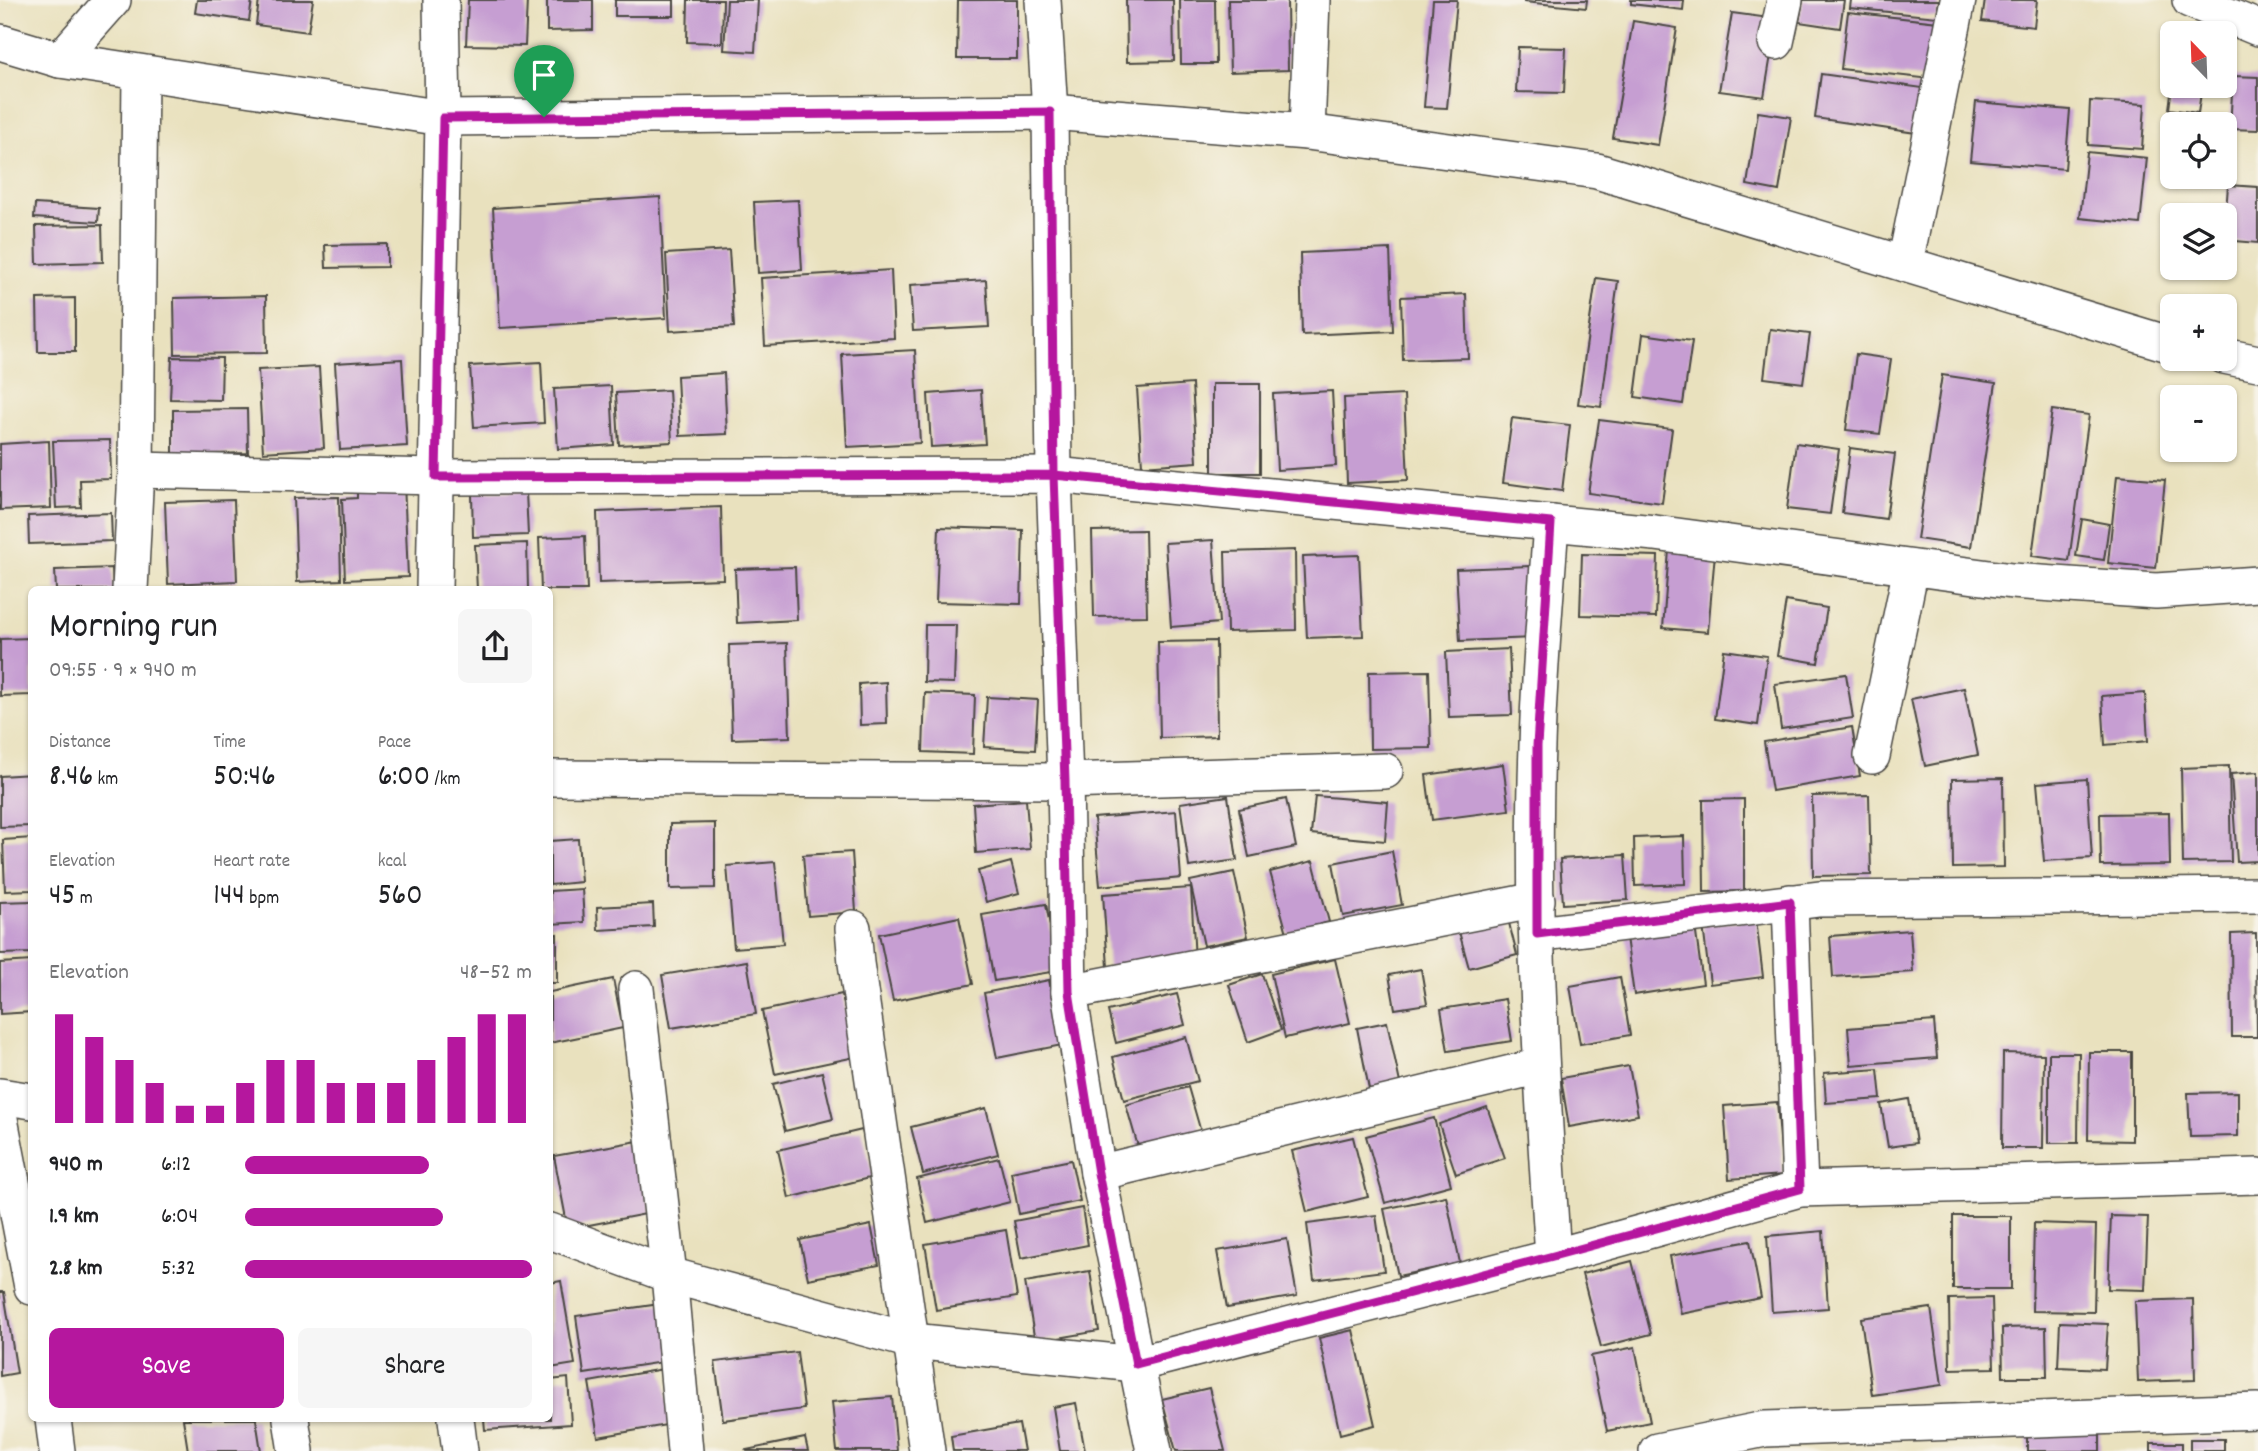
<!DOCTYPE html>
<html lang="en">
<head>
<meta charset="utf-8">
<style>
	:root { --surface:#fff; --page:#f6f6f6; --text:#202124; --muted:#757577; --accent:#b5179e }
	body { margin:0; font-family:Dekko,sans-serif; background:var(--page); color:var(--text); height:100vh; display:flex; flex-direction:column; font-size:26px; white-space:nowrap }
	* { box-sizing:border-box; margin:0 }
	p { font-size:23px; color:var(--muted) }
	.icon { flex:none; width:38px; height:38px; fill:none; stroke:currentColor; stroke-width:2; stroke-linecap:round; stroke-linejoin:round }
	.map { position:relative; flex:1; overflow:hidden }
	.details { position:absolute; left:28px; top:586px; width:525px; height:836px; display:flex; flex-direction:column; background:var(--surface); border-radius:10px; box-shadow:0 2px 5px #0004 }
	.details>* { flex:none }
	.needle { width:46px; rotate:337deg }
	.tools { position:absolute; left:2160px; top:21px; display:grid; gap:14px }
	.tools a { display:grid; place-items:center; width:77px; height:77px; border-radius:10px; background:var(--surface); box-shadow:0 2px 5px #0004; font-size:35px }
	.pin { position:absolute; display:grid; place-items:center; width:60px; height:60px; color:#fff; margin:-72px -30px; border-radius:50% 50% 50% 0; rotate:-45deg; box-shadow:0 0 7px #0007 }
	.pin .icon { rotate:45deg }
	.round { display:grid; place-items:center; flex:none; width:74px; height:74px; border-radius:10px; background:var(--page) }
	.headline { display:flex; align-items:center; justify-content:space-between; height:119px; padding:0 21px }
	h1 { font-size:38px; font-weight:600; line-height:52px }
	.stats { display:grid; grid-template-columns:repeat(3,1fr); gap:10px; height:119px; padding:7px 21px }
	.stats div { display:grid; align-content:center }
	.stats b { font-size:30px; font-weight:600 }
	.stats small { font-size:19px; font-weight:400 }
	.stats p { font-size:19px }
	.chart { height:196px; padding:14px 21px }
	.chart p { display:flex; justify-content:space-between }
	.chart svg { width:100%; height:126px; margin-top:7px; stroke:var(--accent); stroke-width:6 }
	.action { display:flex; gap:14px; margin-top:auto; padding:14px 21px }
	.action a { flex:1; height:80px; border-radius:10px; background:var(--accent); color:#fff; font-size:28px; font-weight:600; line-height:80px; text-align:center }
	.action a+a { background:var(--page); color:var(--text) }
	ul { padding:0 21px; list-style:none; font-size:23px }
	li { display:grid; grid-template-columns:112px 84px 1fr; align-items:center; height:52px }
	li i { height:18px; border-radius:9px; background:var(--accent) }
	.map>svg:first-child { display:block }
	.building { fill:#c69ed2 }
	.lines { fill:none; stroke-linecap:round; stroke-linejoin:round }
	.minor-casing { stroke:#484641; stroke-width:38 }
	.minor { stroke:#fff; stroke-width:35 }
	.route-casing { stroke:#fff; stroke-width:14 }
	.route { stroke:#b5179e; stroke-width:9 }
</style>
</head>
<body>
<div class="map">
<svg width="2258" height="1451" viewBox="0 0 2258 1451">
	<rect width="100%" height="100%" fill="#f7f3e8"/>
	<filter id="ink" filterUnits="userSpaceOnUse"><feTurbulence type="fractalNoise" baseFrequency=".0143" numOctaves="2"/><feDisplacementMap in="SourceGraphic" scale="14" xChannelSelector="R" yChannelSelector="G"/><feConvolveMatrix kernelMatrix="1 2 1 2 8 2 1 2 1" color-interpolation-filters="sRGB"/></filter>
	<filter id="wash" filterUnits="userSpaceOnUse"><feTurbulence type="fractalNoise" baseFrequency=".00686" numOctaves="4" result="noise"/><feDisplacementMap in="SourceGraphic" scale="28" xChannelSelector="R" yChannelSelector="G"/><feGaussianBlur stdDeviation="1.57" result="paint"/><feColorMatrix in="noise" values="0 0 0 0 0 0 0 0 0 0 0 0 0 0 0 0 0 1.4 0 .05"/><feComposite in="paint" operator="in"/></filter>
	<g filter="url(#wash)">
		<rect width="100%" height="100%" fill="#e9e1be"/>
		<g id="blocks">
			<!-- building -->
			<g class="building">
				<polygon points="197,0 252,0 249,21 195,13"/>
				<polygon points="259,0 313,0 308,32 256,25"/>
				<polygon points="468,0 527,0 525,46 466,45"/>
				<polygon points="547,0 593,0 593,30 547,31"/>
				<rect x="615" y="0" width="59" height="16"/>
				<polygon points="688,0 723,0 722,43 687,42"/>
				<polygon points="727,0 758,0 755,52 724,50"/>
				<polygon points="958,0 1017,0 1017,59 957,59"/>
				<polygon points="1126,0 1173,0 1174,61 1127,62"/>
				<polygon points="1180,0 1215,0 1216,64 1181,64"/>
				<polygon points="1228,0 1287,0 1288,70 1230,72"/>
				<polygon points="1433,0 1457,0 1447,108 1424,107"/>
				<polygon points="1524,0 1587,0 1586,8 1524,2"/>
				<polygon points="1631,0 1684,0 1683,10 1631,4"/>
				<polygon points="1803,0 1844,0 1840,28 1799,22"/>
				<polygon points="1851,0 1939,0 1937,17 1850,8"/>
				<polygon points="1985,0 2037,0 2034,27 1982,21"/>
				<polygon points="1848,12 1938,22 1931,79 1841,69"/>
				<polygon points="1732,13 1777,19 1764,97 1719,91"/>
				<polygon points="1633,21 1677,28 1658,145 1613,138"/>
				<polygon points="1518,47 1566,48 1564,93 1516,92"/>
				<polygon points="1821,74 1923,88 1916,133 1815,118"/>
				<polygon points="2233,76 2258,77 2258,130 2230,129"/>
				<polygon points="2172,86 2202,86 2198,113 2169,109"/>
				<polygon points="2090,101 2145,104 2142,149 2088,145"/>
				<polygon points="1976,102 2070,110 2065,169 1970,161"/>
				<polygon points="1758,112 1791,117 1779,191 1747,185"/>
				<polygon points="2087,152 2147,158 2140,224 2080,218"/>
				<polygon points="2228,185 2258,187 2258,243 2224,240"/>
				<polygon points="660,197 666,318 500,328 493,208"/>
				<polygon points="798,200 802,270 758,273 754,202"/>
				<polygon points="35,204 99,208 98,222 34,218"/>
				<polygon points="102,225 103,262 37,264 36,226"/>
				<polygon points="387,244 387,267 326,268 325,245"/>
				<polygon points="1390,249 1393,331 1302,335 1300,253"/>
				<polygon points="729,250 734,327 670,331 666,254"/>
				<polygon points="891,270 894,338 765,346 761,278"/>
				<polygon points="1596,278 1618,281 1601,407 1578,404"/>
				<polygon points="986,280 989,327 913,331 910,285"/>
				<polygon points="1466,294 1468,358 1403,360 1401,297"/>
				<polygon points="266,296 267,353 175,354 174,298"/>
				<polygon points="75,298 75,352 38,352 37,299"/>
				<polygon points="1770,329 1810,334 1803,383 1764,378"/>
				<polygon points="1643,334 1692,341 1683,404 1635,397"/>
				<polygon points="915,350 920,443 847,447 842,354"/>
				<polygon points="1856,354 1891,359 1880,434 1846,430"/>
				<polygon points="172,357 222,358 221,400 170,399"/>
				<polygon points="402,359 407,446 340,450 335,363"/>
				<polygon points="541,362 544,423 474,427 470,366"/>
				<polygon points="319,367 324,448 263,452 258,370"/>
				<polygon points="724,373 727,434 680,436 677,376"/>
				<polygon points="1942,375 1996,383 1971,547 1917,539"/>
				<polygon points="1192,384 1197,462 1142,466 1137,388"/>
				<rect x="1212" y="384" width="48" height="89"/>
				<polygon points="611,386 614,445 558,449 554,389"/>
				<polygon points="669,390 672,442 619,445 616,393"/>
				<polygon points="981,390 985,444 931,447 928,394"/>
				<polygon points="1332,391 1336,466 1277,470 1273,394"/>
				<polygon points="1404,395 1408,480 1347,483 1344,398"/>
				<polygon points="247,409 248,453 173,455 173,410"/>
				<polygon points="2052,410 2089,415 2069,561 2032,556"/>
				<polygon points="1512,418 1570,425 1562,491 1503,483"/>
				<polygon points="1599,420 1672,429 1662,503 1588,493"/>
				<polygon points="110,440 111,479 80,480 81,507 56,508 53,441"/>
				<polygon points="49,441 51,508 0,510 0,444"/>
				<polygon points="1796,443 1839,449 1830,514 1787,509"/>
				<polygon points="1850,448 1895,454 1886,519 1842,513"/>
				<polygon points="2117,476 2165,480 2156,568 2108,563"/>
				<polygon points="404,482 408,577 345,580 342,499 357,498 357,484"/>
				<polygon points="526,492 528,535 473,537 472,493"/>
				<polygon points="339,497 341,580 297,582 294,498"/>
				<polygon points="234,500 237,581 168,584 165,502"/>
				<polygon points="721,507 723,579 599,583 597,512"/>
				<polygon points="111,513 112,541 29,544 28,516"/>
				<polygon points="2082,519 2109,524 2104,560 2076,556"/>
				<polygon points="939,527 1023,530 1021,604 936,602"/>
				<polygon points="1145,530 1147,616 1094,617 1092,531"/>
				<polygon points="585,536 587,590 541,590 539,538"/>
				<polygon points="1213,540 1219,623 1171,627 1165,543"/>
				<polygon points="527,543 528,590 477,590 475,545"/>
				<polygon points="1295,550 1296,630 1227,632 1225,552"/>
				<polygon points="1669,550 1715,553 1708,632 1663,628"/>
				<polygon points="1582,554 1658,556 1656,617 1580,615"/>
				<polygon points="1359,555 1363,636 1307,638 1303,557"/>
				<polygon points="1530,566 1534,638 1460,641 1456,569"/>
				<polygon points="795,567 797,620 737,623 735,569"/>
				<polygon points="112,568 113,590 56,590 55,570"/>
				<polygon points="1786,601 1827,608 1818,663 1777,656"/>
				<polygon points="925,625 956,625 954,683 924,682"/>
				<polygon points="32,638 32,695 0,696 0,639"/>
				<polygon points="1216,641 1217,736 1160,738 1158,642"/>
				<polygon points="787,643 790,737 732,739 729,645"/>
				<polygon points="1509,649 1512,715 1449,717 1446,652"/>
				<polygon points="1724,650 1767,656 1758,725 1715,719"/>
				<polygon points="1429,671 1431,748 1370,749 1369,672"/>
				<polygon points="1846,674 1853,718 1781,729 1775,684"/>
				<polygon points="886,682 887,724 860,725 859,684"/>
				<polygon points="1964,688 1978,755 1925,766 1911,699"/>
				<polygon points="925,693 975,695 973,754 923,752"/>
				<polygon points="2145,693 2148,741 2105,745 2102,696"/>
				<polygon points="987,697 1038,700 1035,750 984,747"/>
				<polygon points="1852,727 1860,776 1772,791 1764,742"/>
				<polygon points="1503,764 1509,810 1432,820 1426,775"/>
				<polygon points="2229,766 2231,862 2183,863 2181,768"/>
				<polygon points="2258,772 2258,861 2237,862 2231,774"/>
				<polygon points="32,774 32,826 0,827 0,776"/>
				<polygon points="2003,778 2004,867 1953,868 1952,779"/>
				<polygon points="2087,779 2092,858 2044,861 2037,783"/>
				<polygon points="1869,795 1871,875 1813,876 1812,796"/>
				<polygon points="1228,796 1237,860 1189,867 1180,803"/>
				<polygon points="1315,796 1388,802 1385,841 1311,834"/>
				<polygon points="1286,799 1296,847 1249,857 1239,809"/>
				<polygon points="1744,799 1744,891 1704,892 1703,800"/>
				<polygon points="1026,800 1030,849 976,853 973,804"/>
				<polygon points="1176,811 1181,878 1100,886 1094,818"/>
				<polygon points="2169,813 2170,865 2101,866 2100,814"/>
				<polygon points="715,823 715,888 670,889 670,824"/>
				<polygon points="1684,836 1685,884 1635,886 1634,838"/>
				<polygon points="32,838 32,890 5,891 3,840"/>
				<polygon points="578,839 581,882 550,885 550,841"/>
				<polygon points="1392,851 1402,905 1343,916 1333,863"/>
				<polygon points="852,852 856,912 808,916 803,855"/>
				<polygon points="1625,855 1628,900 1563,904 1560,859"/>
				<polygon points="1313,861 1329,922 1287,933 1270,872"/>
				<polygon points="775,862 783,944 734,948 727,866"/>
				<polygon points="1011,862 1019,893 986,902 978,871"/>
				<polygon points="1234,872 1248,937 1204,946 1190,881"/>
				<polygon points="1191,888 1195,961 1108,967 1103,894"/>
				<polygon points="582,889 584,922 550,924 550,891"/>
				<polygon points="32,901 32,953 0,954 0,902"/>
				<polygon points="653,904 654,927 598,930 597,907"/>
				<polygon points="1046,904 1058,971 994,981 982,915"/>
				<polygon points="1507,915 1517,955 1469,968 1458,928"/>
				<polygon points="959,917 973,984 893,1001 879,934"/>
				<polygon points="1756,919 1763,977 1710,984 1703,925"/>
				<polygon points="1695,926 1703,984 1634,995 1626,937"/>
				<polygon points="1910,930 1913,972 1833,977 1830,936"/>
				<polygon points="2256,933 2257,1037 2232,1037 2231,934"/>
				<polygon points="557,934 557,983 550,983 550,935"/>
				<polygon points="1335,959 1350,1023 1285,1038 1271,974"/>
				<polygon points="32,961 32,1012 0,1014 0,963"/>
				<polygon points="747,961 756,1014 671,1028 662,975"/>
				<polygon points="1421,969 1427,1004 1395,1009 1389,975"/>
				<polygon points="1262,974 1281,1030 1248,1042 1229,985"/>
				<polygon points="1620,977 1630,1035 1580,1044 1570,986"/>
				<polygon points="613,979 623,1028 550,1043 550,992"/>
				<polygon points="1049,980 1062,1045 997,1058 984,993"/>
				<polygon points="842,994 855,1057 775,1074 762,1011"/>
				<polygon points="1177,994 1185,1025 1116,1043 1108,1011"/>
				<polygon points="1505,999 1512,1041 1448,1051 1441,1009"/>
				<polygon points="1934,1021 1937,1058 1851,1065 1848,1028"/>
				<polygon points="1387,1022 1400,1083 1369,1089 1357,1028"/>
				<polygon points="1186,1037 1198,1081 1124,1100 1113,1057"/>
				<polygon points="2089,1052 2132,1052 2132,1141 2088,1140"/>
				<polygon points="2003,1053 2044,1054 2043,1148 2002,1148"/>
				<polygon points="2049,1053 2079,1053 2078,1143 2049,1143"/>
				<polygon points="1629,1066 1638,1115 1569,1127 1561,1078"/>
				<polygon points="1878,1069 1881,1099 1826,1103 1824,1073"/>
				<polygon points="822,1072 833,1119 785,1131 773,1084"/>
				<polygon points="1188,1087 1201,1132 1139,1150 1126,1105"/>
				<polygon points="2238,1092 2238,1136 2190,1137 2188,1093"/>
				<polygon points="1909,1099 1916,1143 1888,1147 1881,1104"/>
				<polygon points="1777,1102 1783,1175 1729,1179 1724,1106"/>
				<polygon points="1487,1107 1505,1158 1456,1174 1439,1124"/>
				<polygon points="986,1108 998,1154 923,1174 911,1127"/>
				<polygon points="1434,1118 1451,1185 1385,1203 1366,1136"/>
				<polygon points="862,1130 873,1177 789,1198 778,1150"/>
				<polygon points="1353,1137 1368,1197 1307,1212 1292,1151"/>
				<polygon points="638,1141 651,1213 568,1229 554,1156"/>
				<polygon points="999,1158 1010,1202 927,1223 917,1179"/>
				<polygon points="1071,1160 1080,1201 1019,1214 1011,1172"/>
				<polygon points="1446,1196 1460,1263 1398,1276 1384,1209"/>
				<polygon points="1082,1208 1088,1245 1021,1258 1014,1221"/>
				<polygon points="1376,1215 1384,1271 1314,1280 1307,1224"/>
				<rect x="1953" y="1216" width="58" height="73"/>
				<polygon points="2111,1216 2148,1217 2145,1290 2108,1289"/>
				<polygon points="2034,1223 2096,1225 2094,1312 2032,1311"/>
				<polygon points="871,1225 879,1265 808,1279 800,1240"/>
				<polygon points="1006,1230 1017,1297 936,1310 925,1244"/>
				<polygon points="1823,1231 1828,1308 1772,1312 1767,1236"/>
				<polygon points="1287,1239 1297,1296 1227,1308 1217,1251"/>
				<polygon points="1750,1241 1761,1298 1681,1314 1670,1256"/>
				<polygon points="1632,1261 1651,1334 1601,1347 1582,1274"/>
				<polygon points="1090,1271 1099,1331 1035,1342 1025,1282"/>
				<polygon points="561,1281 575,1364 550,1368 550,1283"/>
				<polygon points="0,1292 4,1292 17,1373 0,1376"/>
				<polygon points="1992,1298 1994,1368 1950,1369 1949,1299"/>
				<polygon points="2193,1299 2195,1380 2138,1382 2135,1301"/>
				<polygon points="667,1303 676,1360 584,1374 576,1316"/>
				<polygon points="1931,1308 1942,1385 1872,1395 1861,1318"/>
				<polygon points="2060,1322 2108,1324 2105,1369 2058,1367"/>
				<polygon points="2046,1327 2047,1377 2003,1377 2002,1328"/>
				<polygon points="1353,1330 1375,1425 1340,1434 1319,1338"/>
				<polygon points="1635,1347 1650,1422 1607,1431 1591,1356"/>
				<polygon points="797,1352 804,1409 723,1420 715,1362"/>
				<polygon points="663,1369 672,1424 598,1437 589,1382"/>
				<polygon points="568,1378 571,1424 485,1430 484,1419 550,1419 550,1380"/>
				<polygon points="1209,1388 1225,1451 1176,1451 1162,1399"/>
				<polygon points="892,1397 897,1451 837,1451 832,1402"/>
				<polygon points="1076,1403 1085,1451 1060,1451 1053,1407"/>
				<polygon points="183,1419 256,1419 261,1451 188,1451"/>
				<polygon points="1019,1424 1024,1451 953,1451 951,1436"/>
				<polygon points="2100,1431 2100,1451 2027,1451 2027,1432"/>
				<polygon points="805,1438 808,1451 747,1451 746,1450"/>
				<rect x="2190" y="1439" width="34" height="12"/>
				<rect x="2151" y="1443" width="31" height="8"/>
			</g>
		</g>
	</g>
	<g filter="url(#ink)">
		<use href="#blocks" fill-opacity="0" stroke="#484641" stroke-width="2"/>
		<g class="lines">
			<!-- minor casing -->
			<g class="minor-casing">
				<g id="minor">
					<polyline points="1043,0 1050,112 1054,475 1065,781 1069,992 1098,1173 1154,1451"/>
					<polyline points="2190,0 2258,28"/>
					<polyline points="0,42 60,60 443,118 1050,112 1307,132 1597,171 2172,345"/>
					<polyline points="1776,42 1785,0"/>
					<polyline points="60,60 113,0"/>
					<polyline points="1307,132 1312,0"/>
					<polyline points="1905,264 1958,0"/>
					<polyline points="2224,356 2258,363"/>
					<polyline points="136,470 436,477 1054,475 1655,533 2012,581 2156,591 2258,584"/>
					<path d="M 1551,523 C 1546,597 1539,671 1537,746 C 1531,916 1542,1087 1553,1257"/>
					<polyline points="130,590 136,470 140,73"/>
					<polyline points="434,590 443,118 441,0"/>
					<polyline points="1872,756 1911,568"/>
					<polyline points="550,778 1065,781 1385,771"/>
					<polyline points="1790,902 1800,1189"/>
					<polyline points="853,928 856,963 927,1451"/>
					<polyline points="1537,934 1819,899 2258,895"/>
					<polyline points="636,989 669,1275 685,1451"/>
					<polyline points="1069,992 1537,900"/>
					<polyline points="0,1096 32,1101"/>
					<polyline points="0,1119 32,1287"/>
					<polyline points="1098,1173 1540,1066"/>
					<polyline points="550,1231 669,1275 912,1341 1136,1364 1553,1257 1800,1189 2258,1176"/>
					<polyline points="53,1419 57,1451"/>
					<polyline points="291,1419 296,1451"/>
					<polyline points="456,1419 460,1451"/>
					<polyline points="1657,1451 1765,1429 2258,1411"/>
				</g>
			</g>
			<!-- minor -->
			<use href="#minor" class="minor"/>
		</g>
	</g>
	<g class="lines" filter="url(#ink)">
		<!-- route casing -->
		<g class="route-casing">
			<polyline id="route" points="544,117 1050,112 1054,475 1065,781 1069,992 1098,1173 1136,1364 1553,1256 1800,1189 1790,902 1537,934 1537,746 1551,523 1054,475 436,477 443,118 544,117"/>
		</g>
		<!-- route -->
		<use href="#route" class="route"/>
	</g>
</svg>
<div class="tools">
<a><svg class="needle" viewBox="-14 -14 28 28"><path d="M0-13l5 13h-10z" fill="#e53935"/><path d="M0 13l5-13h-10z" fill="#757577"/></svg></a>
<a><svg class="icon" aria-label="locate" viewBox="0 0 24 24"><circle cx="12" cy="12" r="6"/><path d="M12 2v4M12 18v4M2 12h4M18 12h4"/></svg></a>
<a><svg class="icon" aria-label="layers" viewBox="0 0 24 24"><path d="M12 4l9 5-9 5-9-5zM3 14l9 5 9-5"/></svg></a>
<a>+</a>
<a>−</a>
</div>
<div class="pin" style="left:544px;top:117px;background:#1e9e55"><svg class="icon" aria-label="arrive" viewBox="0 0 24 24"><path d="M6 21V4h12l-3 4 3 4H6"/></svg></div>
<section class="details">
<div class="headline"><div><h1>Morning run</h1><p>09:55 · 9 × 940 m</p></div><a class="round"><svg class="icon" aria-label="share" viewBox="0 0 24 24"><path d="M12 15V3M7 8l5-5 5 5M5 13v7h14v-7"/></svg></a></div>
<div class="stats">
<div><p>Distance</p><b>8.46<small> km</small></b></div>
<div><p>Time</p><b>50:46</b></div>
<div><p>Pace</p><b>6:00<small> /km</small></b></div>
</div>
<div class="stats">
<div><p>Elevation</p><b>45<small> m</small></b></div>
<div><p>Heart rate</p><b>144<small> bpm</small></b></div>
<div><p>kcal</p><b>560</b></div>
</div>
<div class="chart"><p><span>Elevation</span>48–52 m</p>
<svg viewBox="0 0 160 44" preserveAspectRatio="none"><path d="M5 44V6M15 44V14M25 44V22M35 44V30M45 44V38M55 44V38M65 44V30M75 44V22M85 44V22M95 44V30M105 44V30M115 44V30M125 44V22M135 44V14M145 44V6M155 44V6"/></svg>
</div>
<ul>
<li><b>940 m</b>6:12<i style="width:64%"></i></li>
<li><b>1.9 km</b>6:04<i style="width:69%"></i></li>
<li><b>2.8 km</b>5:32<i style="width:100%"></i></li>
</ul>
<div class="action"><a>Save</a><a>Share</a></div>
</section>
</div>
</body>
</html>
